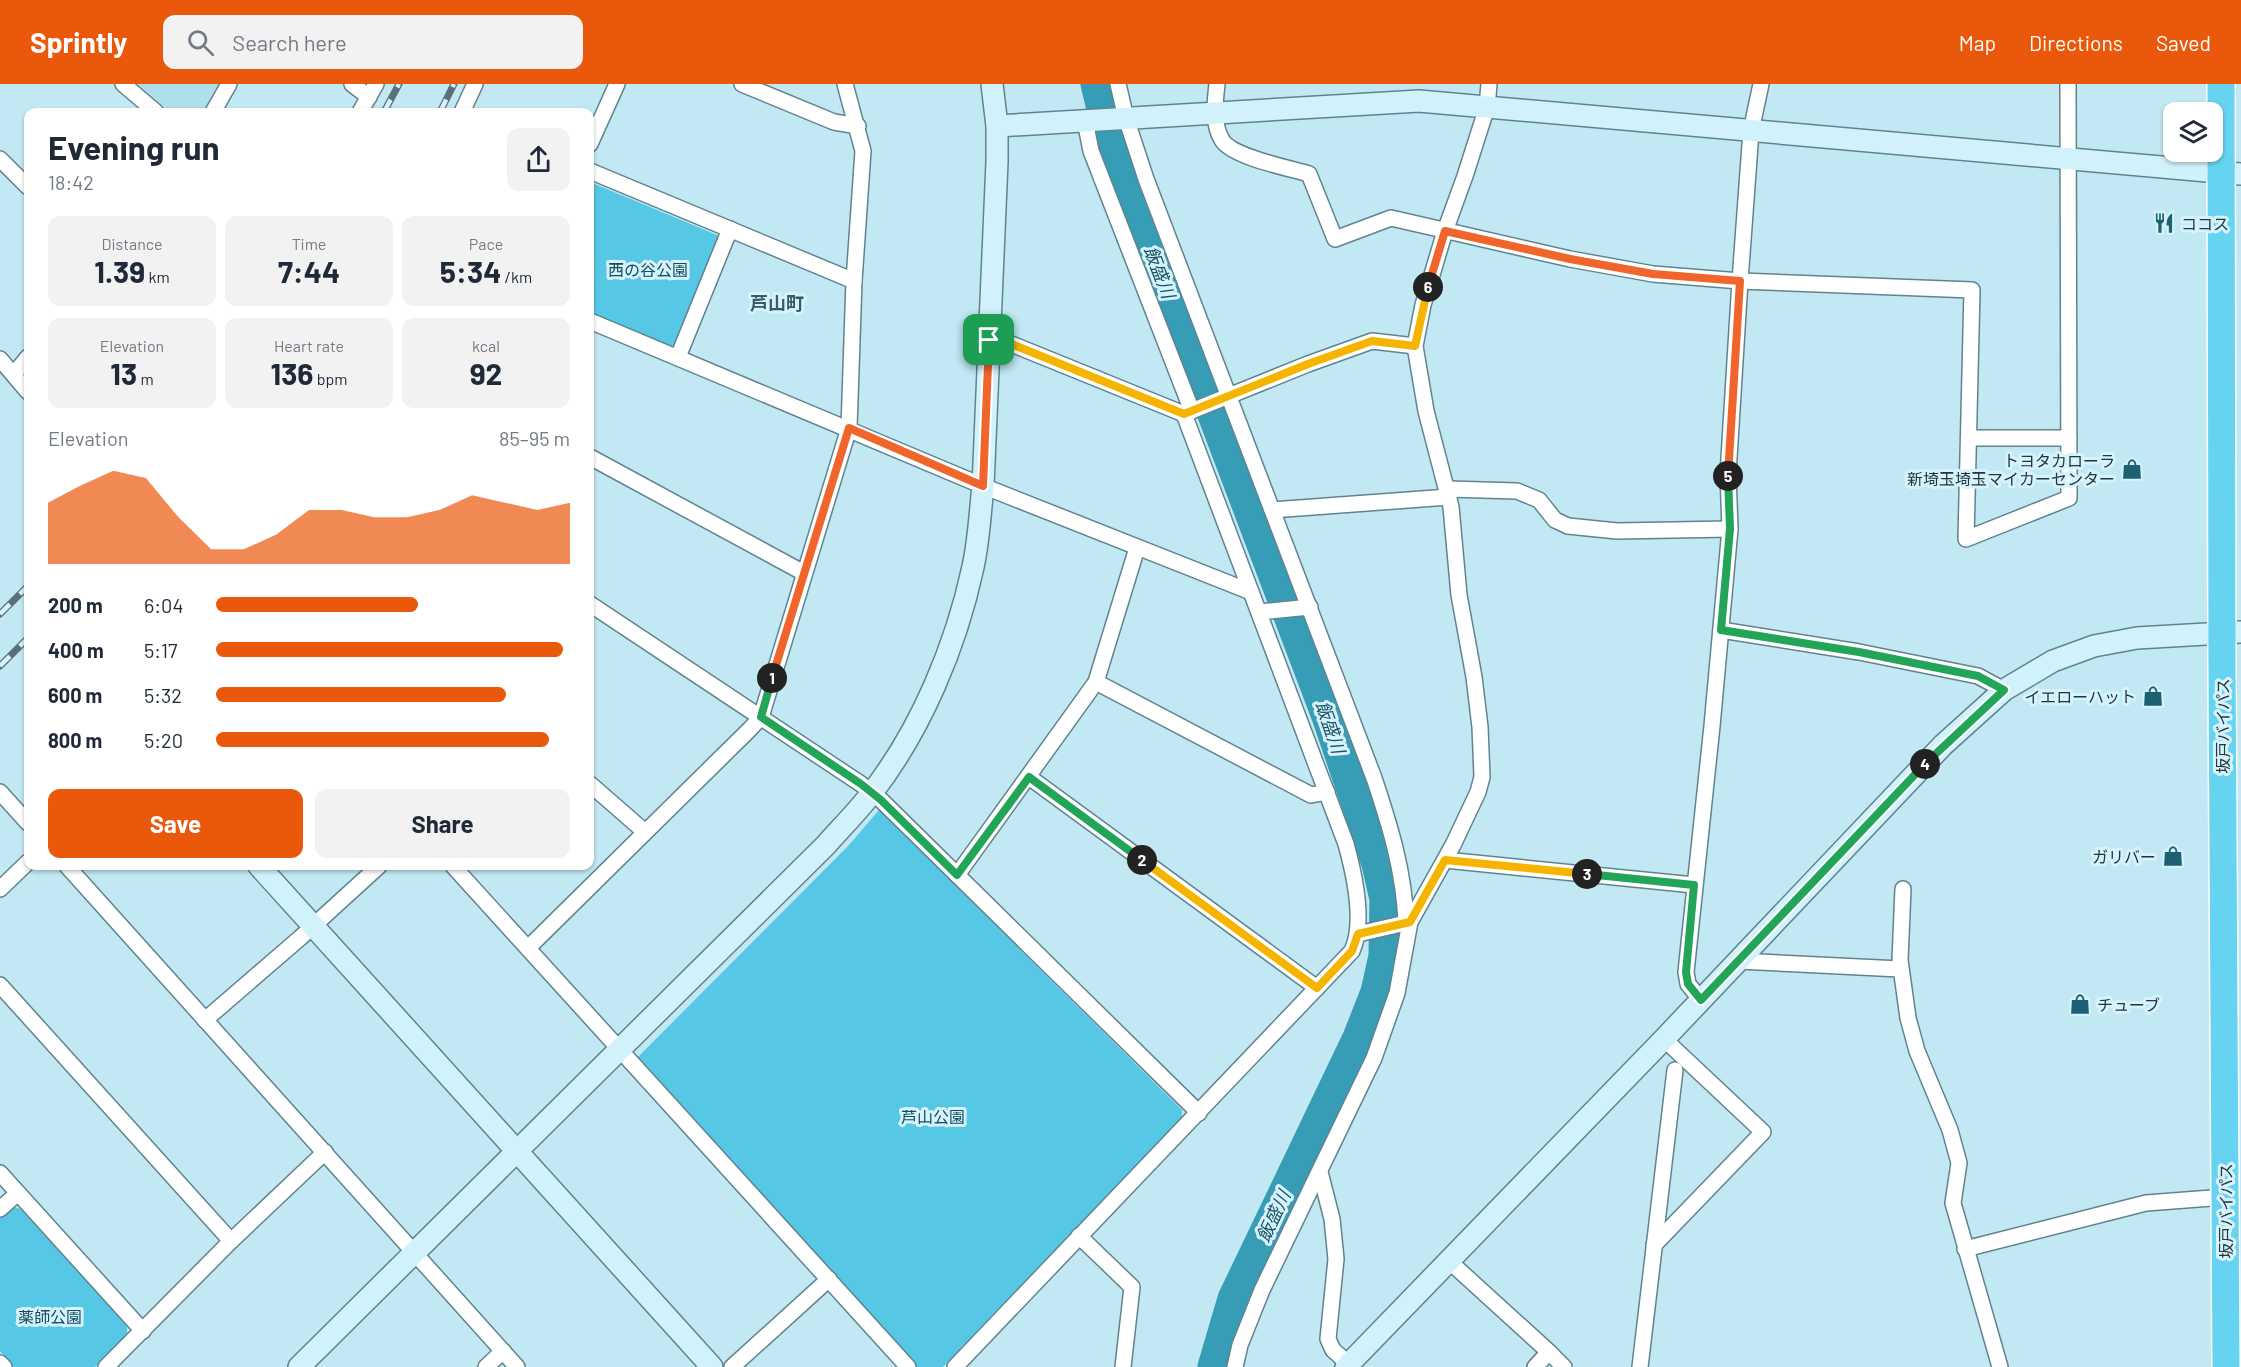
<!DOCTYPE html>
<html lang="en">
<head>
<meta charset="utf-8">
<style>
	:root { --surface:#fff; --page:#f2f2f3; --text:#1f2937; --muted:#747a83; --accent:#ea580c }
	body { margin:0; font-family:Barlow,"Noto Sans JP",sans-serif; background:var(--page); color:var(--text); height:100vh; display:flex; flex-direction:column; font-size:22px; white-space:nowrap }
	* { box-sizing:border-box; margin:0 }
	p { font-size:20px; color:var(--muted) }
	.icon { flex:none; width:33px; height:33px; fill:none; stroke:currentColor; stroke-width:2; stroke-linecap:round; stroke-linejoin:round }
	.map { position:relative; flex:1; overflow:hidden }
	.drawer { position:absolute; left:24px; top:24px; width:570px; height:762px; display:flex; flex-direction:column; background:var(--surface); border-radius:12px; box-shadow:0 2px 4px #0004 }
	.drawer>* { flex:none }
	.controls { position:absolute; left:2163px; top:18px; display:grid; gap:12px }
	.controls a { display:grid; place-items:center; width:60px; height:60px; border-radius:12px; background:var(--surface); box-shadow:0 2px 4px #0004; font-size:30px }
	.pin { position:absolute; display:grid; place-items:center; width:51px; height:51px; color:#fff; margin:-26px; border-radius:12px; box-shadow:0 3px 9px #0006 }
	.km { position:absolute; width:30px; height:30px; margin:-15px; border-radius:50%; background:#222; color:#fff; font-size:16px; line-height:30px; text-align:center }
	.round { display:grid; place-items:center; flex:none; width:63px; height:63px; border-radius:12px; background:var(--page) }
	.head { display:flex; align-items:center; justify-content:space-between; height:102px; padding:0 24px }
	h1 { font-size:33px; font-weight:700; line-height:45px }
	.metrics { display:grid; grid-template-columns:repeat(3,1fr); gap:9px; height:102px; padding:6px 24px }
	.metrics div { display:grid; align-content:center; border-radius:12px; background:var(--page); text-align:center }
	.metrics b { font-size:30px; font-weight:700 }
	.metrics small { font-size:16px; font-weight:400 }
	.metrics p { font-size:16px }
	.chart { height:168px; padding:12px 24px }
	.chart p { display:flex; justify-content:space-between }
	.chart svg { width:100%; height:108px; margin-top:6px; fill:var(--accent); opacity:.7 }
	.cta { display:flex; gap:12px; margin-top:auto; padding:12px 24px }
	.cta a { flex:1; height:69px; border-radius:12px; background:var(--accent); color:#fff; font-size:24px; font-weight:700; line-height:69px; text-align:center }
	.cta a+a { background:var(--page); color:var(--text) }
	ul { padding:0 24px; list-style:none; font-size:20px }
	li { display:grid; grid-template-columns:96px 72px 1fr; align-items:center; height:45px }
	li i { height:15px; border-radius:8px; background:var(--accent) }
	header { display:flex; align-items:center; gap:36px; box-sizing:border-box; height:84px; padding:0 30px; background:var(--accent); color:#fff }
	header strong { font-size:28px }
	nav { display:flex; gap:33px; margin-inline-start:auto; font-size:21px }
	.search { width:420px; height:54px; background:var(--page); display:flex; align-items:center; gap:15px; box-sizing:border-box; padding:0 21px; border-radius:12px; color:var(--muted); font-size:22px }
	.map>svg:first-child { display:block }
	.built { fill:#afdeed }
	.green { fill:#57c7e6 }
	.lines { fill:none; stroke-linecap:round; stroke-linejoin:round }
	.river { stroke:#379cb6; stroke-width:33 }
	.street-casing { stroke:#60848e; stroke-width:18 }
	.secondary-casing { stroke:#60848e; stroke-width:24 }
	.highway-casing { stroke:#fff; stroke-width:30 }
	.street { stroke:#fff; stroke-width:15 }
	.secondary { stroke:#d1f2fb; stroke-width:21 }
	.highway { stroke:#66d3f1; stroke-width:27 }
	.rail-casing { stroke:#597077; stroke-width:7 }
	.rail { stroke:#d5f3fd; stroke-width:4.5; stroke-dasharray:14; stroke-linecap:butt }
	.split-1-casing { stroke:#fff; stroke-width:12 }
	.split-2-casing { stroke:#fff; stroke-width:12 }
	.split-3-casing { stroke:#fff; stroke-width:12 }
	.split-4-casing { stroke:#fff; stroke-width:12 }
	.split-5-casing { stroke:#fff; stroke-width:12 }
	.split-6-casing { stroke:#fff; stroke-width:12 }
	.split-7-casing { stroke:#fff; stroke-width:12 }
	.split-1 { stroke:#f0652b; stroke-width:8 }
	.split-2 { stroke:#22a559; stroke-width:8 }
	.split-3 { stroke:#f5b400; stroke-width:8 }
	.split-4 { stroke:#22a559; stroke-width:8 }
	.split-5 { stroke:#22a559; stroke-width:8 }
	.split-6 { stroke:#f0652b; stroke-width:8 }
	.split-7 { stroke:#f5b400; stroke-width:8 }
	.labels { text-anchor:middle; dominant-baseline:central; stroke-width:6; stroke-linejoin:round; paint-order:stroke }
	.poi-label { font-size:16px; fill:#26353a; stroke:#d5f3fd; text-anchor:end }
	.park-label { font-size:16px; fill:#144c5b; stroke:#d5f3fd }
	.street-label { font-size:16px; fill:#26353a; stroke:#d5f3fd }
	.water-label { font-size:18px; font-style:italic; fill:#1c5362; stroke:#d5f3fd }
	.neighbourhood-label { font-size:18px; font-weight:bold; fill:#385b65; stroke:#d5f3fd }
</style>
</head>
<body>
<header>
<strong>Sprintly</strong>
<div class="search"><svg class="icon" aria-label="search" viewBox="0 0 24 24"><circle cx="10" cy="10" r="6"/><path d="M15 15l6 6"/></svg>Search here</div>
<nav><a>Map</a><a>Directions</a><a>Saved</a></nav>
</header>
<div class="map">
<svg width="2241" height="1283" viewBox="0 0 2241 1283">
	<rect width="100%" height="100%" fill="#c1e8f3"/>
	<!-- built -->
	<polygon class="built" points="138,0 220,0 203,28 171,28"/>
	<!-- green -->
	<g class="green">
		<polygon points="590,98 717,151 721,160 680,257 670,263 590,229"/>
		<polygon points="879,726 1182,1026 1182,1033 943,1283 917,1283 638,973 849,761"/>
		<polygon points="13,1123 21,1125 127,1242 127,1253 95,1283 14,1283 0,1267 0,1134"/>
	</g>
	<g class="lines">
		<!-- river -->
		<polyline class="river" points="1097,0 1111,58 1329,635 1378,780 1386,815 1385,872 1377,908 1359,954 1234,1215 1214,1283"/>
		<!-- street casing -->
		<g class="street-casing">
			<g id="street">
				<polyline points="123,0 156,28"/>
				<polyline points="352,0 369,13"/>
				<polyline points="742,0 834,38 858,42"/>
				<path d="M 1118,0 L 1126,34 L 1146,95 L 1374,694 C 1390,742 1404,787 1406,838"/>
				<path d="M 1217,0 C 1215,18 1212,39 1222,56 C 1232,73 1289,84 1309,90 L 1335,155 L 1391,134 L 1570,175 L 1653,190 L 1740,197 L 1972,206 L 1966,455 L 2069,414 L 2068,0"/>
				<polyline points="213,28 229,0"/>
				<polyline points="360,28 376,0"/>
				<polyline points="462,28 475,0"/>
				<polyline points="1085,37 1091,67 1192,327"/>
				<polyline points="590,60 617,0"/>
				<polyline points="0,75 28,103"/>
				<polyline points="590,87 854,197"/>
				<polyline points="590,237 983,402 1251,508"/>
				<polyline points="989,256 1009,259 1184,330 1308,280 1372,257 1415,262"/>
				<polyline points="678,273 730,145"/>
				<polyline points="0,275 28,308"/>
				<polyline points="14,290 28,273"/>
				<polyline points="1969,354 2069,354"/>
				<polyline points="590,373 804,489"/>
				<polyline points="1448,405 1517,407 1539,416 1555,436 1568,442 1617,447 1730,445"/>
				<polyline points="1272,426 1449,413"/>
				<polyline points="590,520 861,700 881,716 1199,1029"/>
				<polyline points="1259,528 1310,523"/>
				<polyline points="1721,546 1859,568 1978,592 2004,606"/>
				<polyline points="1096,598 1311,711 1327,708"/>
				<polyline points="1029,693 1317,904"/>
				<polyline points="590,700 645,748"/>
				<polyline points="0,708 28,739"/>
				<polyline points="1445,776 1694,801"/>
				<polyline points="67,782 517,1283"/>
				<polyline points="453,782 908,1283"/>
				<polyline points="957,791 1096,598 1137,464"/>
				<polyline points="0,805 28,778"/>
				<polyline points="1903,805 1900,876 1908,934 1917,967 1950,1046 1959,1079 1953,1119 2000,1283"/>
				<polyline points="1358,850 1410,838"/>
				<polyline points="528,864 750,645 761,633 849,344 854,197 863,67 845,0"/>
				<polyline points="1738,877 1900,885"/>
				<polyline points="0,901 231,1157"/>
				<polyline points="1701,916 1688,900 1686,888 1712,642 1730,445 1728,390 1740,197 1751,47 1761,0"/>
				<polyline points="205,936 300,854 379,782"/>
				<polyline points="1320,1088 1332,1135 1336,1175 1328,1255 1333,1266 1349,1280"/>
				<polyline points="0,1089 143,1247"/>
				<polyline points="0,1125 18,1109"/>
				<polyline points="1079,1152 1132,1203 1123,1283"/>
				<polyline points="1654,1161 1763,1048 1664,955"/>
				<polyline points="1965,1165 2146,1119 2225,1113"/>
				<polyline points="1449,1177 1549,1268 1535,1283"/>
				<polyline points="1549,1268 1564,1283"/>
				<polyline points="0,1279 4,1283"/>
				<polyline points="106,1283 231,1157 325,1068"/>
				<polyline points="486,1283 503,1267"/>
				<polyline points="732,1283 829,1195"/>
				<path d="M 955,1283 L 1352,867 C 1365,839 1354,789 1346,760 L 1184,330"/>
				<polyline points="1235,1283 1240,1261 1262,1206 1374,974 1397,909 1410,838 1453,761 1478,708 1482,693 1480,643 1474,593 1459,511 1451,423 1426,327 1415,262 1423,221 1445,147 1465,92 1487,23 1489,0"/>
				<polyline points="1640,1283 1675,986"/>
			</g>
		</g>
		<!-- secondary casing -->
		<g class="secondary-casing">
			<g id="secondary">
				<polyline points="997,42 1419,17 2241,90"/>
				<polyline points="259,782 712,1283"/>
				<path d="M 299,1283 L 826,761 C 841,744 857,728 871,710 C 921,646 956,562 973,483 C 979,456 980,429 983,402 L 997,78 L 997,42 L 992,0"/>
				<polyline points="1346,1283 1664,955 1943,661 2004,606 2053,577 2094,562 2137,554 2241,548"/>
			</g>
		</g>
		<!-- highway casing -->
		<g class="highway-casing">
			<polyline id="highway" points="2221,0 2222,585 2226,1283"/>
		</g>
		<!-- street -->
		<use href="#street" class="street"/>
		<!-- secondary -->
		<use href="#secondary" class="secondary"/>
		<!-- highway -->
		<use href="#highway" class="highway"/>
		<!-- rail casing -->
		<g class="rail-casing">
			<g id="rail">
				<polyline points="384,28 399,0"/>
				<polyline points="440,28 454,0"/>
				<polyline points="0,530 28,502"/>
				<polyline points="0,582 28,554"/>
			</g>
		</g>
		<!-- rail -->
		<use href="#rail" class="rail"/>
	</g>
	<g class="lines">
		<!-- split-1 casing -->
		<g class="split-1-casing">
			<polyline id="split-1" points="772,594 849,344 983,402 989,256"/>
		</g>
		<!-- split-2 casing -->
		<g class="split-2-casing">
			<polyline id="split-2" points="772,594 761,633 861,700 881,716 957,791 1029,693 1142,776"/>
		</g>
		<!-- split-3 casing -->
		<g class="split-3-casing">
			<polyline id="split-3" points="1142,776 1317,904 1352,867 1358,850 1410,838 1445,776 1587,790"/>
		</g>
		<!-- split-4 casing -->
		<g class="split-4-casing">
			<polyline id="split-4" points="1587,790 1694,801 1686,888 1688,900 1701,916 1925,680"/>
		</g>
		<!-- split-5 casing -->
		<g class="split-5-casing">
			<polyline id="split-5" points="1728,392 1730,445 1721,546 1859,568 1978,592 2004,606 1925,680"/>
		</g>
		<!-- split-6 casing -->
		<g class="split-6-casing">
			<polyline id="split-6" points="1428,203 1445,147 1570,175 1653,190 1740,197 1728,392"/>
		</g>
		<!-- split-7 casing -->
		<g class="split-7-casing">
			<polyline id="split-7" points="989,256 1009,259 1184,330 1308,280 1372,257 1415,262 1428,203"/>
		</g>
		<!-- split-1 -->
		<use href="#split-1" class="split-1"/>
		<!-- split-2 -->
		<use href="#split-2" class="split-2"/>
		<!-- split-3 -->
		<use href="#split-3" class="split-3"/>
		<!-- split-4 -->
		<use href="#split-4" class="split-4"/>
		<!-- split-5 -->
		<use href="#split-5" class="split-5"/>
		<!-- split-6 -->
		<use href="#split-6" class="split-6"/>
		<!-- split-7 -->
		<use href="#split-7" class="split-7"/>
	</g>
	<!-- icons -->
	<defs>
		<g id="restaurant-bare" transform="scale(1.62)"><path d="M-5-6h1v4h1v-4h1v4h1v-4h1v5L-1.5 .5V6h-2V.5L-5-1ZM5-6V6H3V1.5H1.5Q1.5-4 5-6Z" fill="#1b6172" stroke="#d5f3fd" stroke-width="2.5" paint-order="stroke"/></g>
		<g id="shop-bare" transform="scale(1.62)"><path d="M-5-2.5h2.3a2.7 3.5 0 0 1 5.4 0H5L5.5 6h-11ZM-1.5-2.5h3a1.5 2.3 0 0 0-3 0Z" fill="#1b6172" stroke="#d5f3fd" stroke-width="2.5" paint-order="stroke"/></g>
	</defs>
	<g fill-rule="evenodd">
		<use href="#restaurant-bare" x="2164" y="139"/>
		<use href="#shop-bare" x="2132" y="385"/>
		<use href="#shop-bare" x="2153" y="612"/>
		<use href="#shop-bare" x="2173" y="772"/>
		<use href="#shop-bare" x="2080" y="920"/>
	</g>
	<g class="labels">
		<!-- poi labels -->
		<g class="poi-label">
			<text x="2181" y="139" text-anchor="start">ココス</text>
			<text x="2115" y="376">トヨタカローラ<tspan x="2115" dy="18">新埼玉埼玉マイカーセンター</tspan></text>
			<text x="2136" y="612">イエローハット</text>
			<text x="2156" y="772">ガリバー</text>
			<text x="2097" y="920" text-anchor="start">チューブ</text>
		</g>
		<!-- park labels -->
		<g class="park-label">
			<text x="648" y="185">西の谷公園</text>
			<text x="933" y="1032">芦山公園</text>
			<text x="50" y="1232">薬師公園</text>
		</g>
		<!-- street labels -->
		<g class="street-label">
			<text transform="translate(2222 642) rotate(-90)">坂戸バイパス</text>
			<text transform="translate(2225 1127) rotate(-90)">坂戸バイパス</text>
		</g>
		<!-- water labels -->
		<g class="water-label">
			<text transform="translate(1160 188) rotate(69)">飯盛川</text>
			<text transform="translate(1331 643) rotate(71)">飯盛川</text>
			<text transform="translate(1273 1132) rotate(-65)">飯盛川</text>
		</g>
		<!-- neighbourhood labels -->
		<g class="neighbourhood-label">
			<text x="777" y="219">芦山町</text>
		</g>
	</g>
</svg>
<div class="controls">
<a><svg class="icon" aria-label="layers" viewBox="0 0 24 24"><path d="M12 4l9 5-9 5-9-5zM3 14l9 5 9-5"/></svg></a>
</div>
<div class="pin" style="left:989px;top:256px;background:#1e9e55"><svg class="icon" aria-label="arrive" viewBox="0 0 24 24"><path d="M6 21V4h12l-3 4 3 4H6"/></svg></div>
<b class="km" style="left:772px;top:594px">1</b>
<b class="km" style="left:1142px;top:776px">2</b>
<b class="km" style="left:1587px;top:790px">3</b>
<b class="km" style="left:1925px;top:680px">4</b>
<b class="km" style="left:1728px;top:392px">5</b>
<b class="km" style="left:1428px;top:203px">6</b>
<section class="drawer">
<div class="head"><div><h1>Evening run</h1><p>18:42</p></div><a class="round"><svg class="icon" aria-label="share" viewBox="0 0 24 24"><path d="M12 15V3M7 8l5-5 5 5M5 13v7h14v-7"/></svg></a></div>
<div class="metrics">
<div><p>Distance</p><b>1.39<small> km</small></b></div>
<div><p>Time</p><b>7:44</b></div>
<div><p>Pace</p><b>5:34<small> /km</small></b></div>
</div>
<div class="metrics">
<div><p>Elevation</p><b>13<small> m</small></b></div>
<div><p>Heart rate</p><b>136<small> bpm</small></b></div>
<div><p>kcal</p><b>92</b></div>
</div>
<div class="chart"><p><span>Elevation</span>85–95 m</p>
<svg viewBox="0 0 160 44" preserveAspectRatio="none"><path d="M0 44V19L10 12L20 6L30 9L40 25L50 38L60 38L70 32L80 22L90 22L100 25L110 25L120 22L130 16L140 19L150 22L160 19V44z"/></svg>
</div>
<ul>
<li><b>200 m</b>6:04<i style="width:57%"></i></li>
<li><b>400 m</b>5:17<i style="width:98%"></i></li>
<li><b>600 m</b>5:32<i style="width:82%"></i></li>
<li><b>800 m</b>5:20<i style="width:94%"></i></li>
</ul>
<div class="cta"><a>Save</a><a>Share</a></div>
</section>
</div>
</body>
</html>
